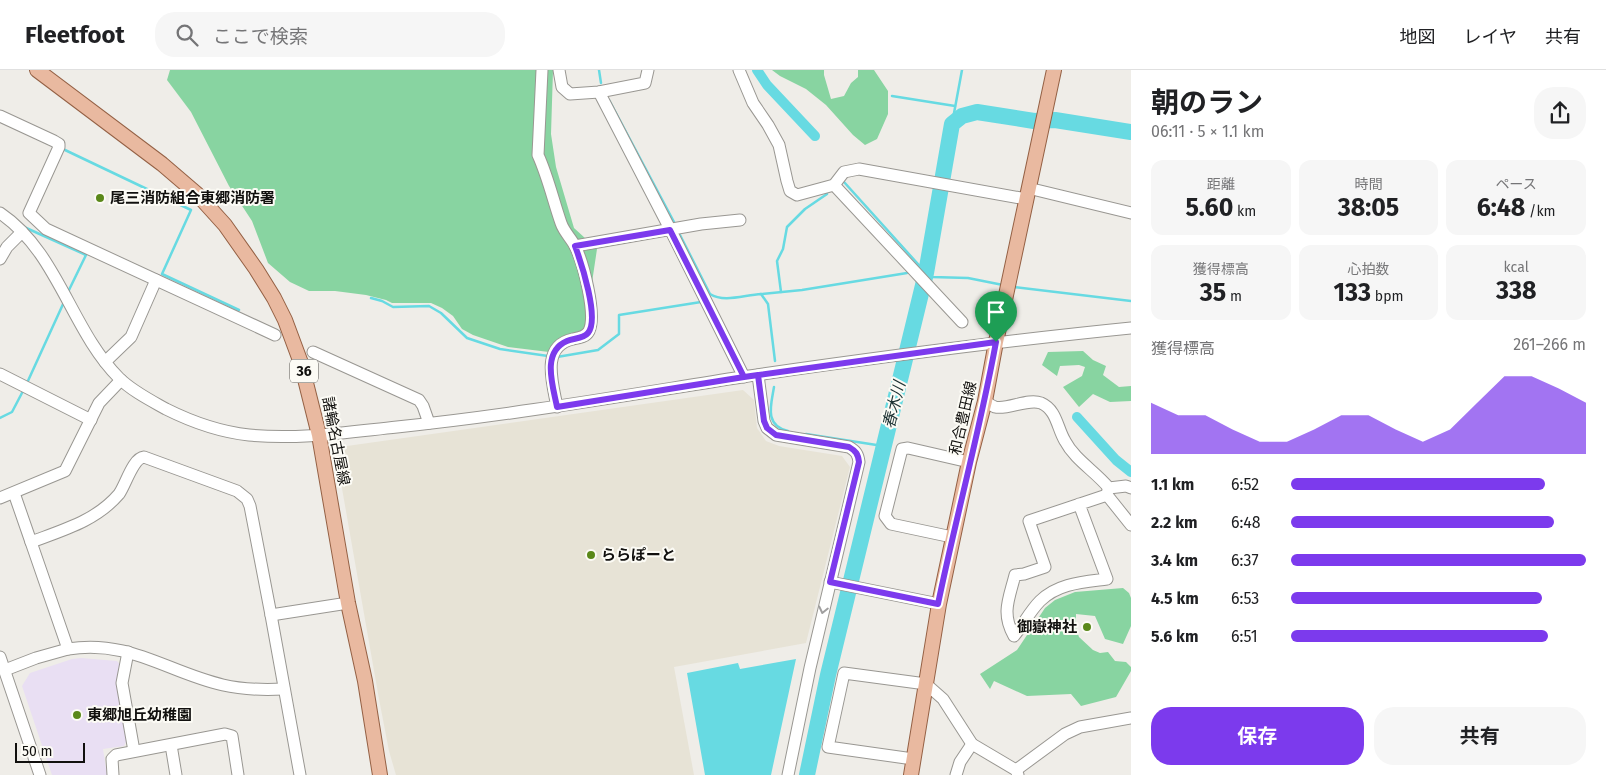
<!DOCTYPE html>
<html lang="ja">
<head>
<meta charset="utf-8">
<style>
	:root { --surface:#fff; --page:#f6f6f6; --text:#202124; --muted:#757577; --line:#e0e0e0; --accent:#7c3aed }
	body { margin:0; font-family:"Fira Sans","Noto Sans JP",sans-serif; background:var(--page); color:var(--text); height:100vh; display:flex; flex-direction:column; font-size:19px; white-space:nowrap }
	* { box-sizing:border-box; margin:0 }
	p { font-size:16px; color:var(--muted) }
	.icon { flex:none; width:28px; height:28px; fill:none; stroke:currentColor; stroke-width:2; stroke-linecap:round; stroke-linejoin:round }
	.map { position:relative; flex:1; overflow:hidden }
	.sheet { display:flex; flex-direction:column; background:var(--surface); width:475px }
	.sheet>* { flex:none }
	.scale { position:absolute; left:15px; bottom:12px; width:70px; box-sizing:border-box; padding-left:5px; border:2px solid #11100e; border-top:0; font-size:14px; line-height:18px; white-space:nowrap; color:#11100e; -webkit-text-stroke:4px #fcfbf5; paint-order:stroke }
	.pin { position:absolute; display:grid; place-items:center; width:42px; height:42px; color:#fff; margin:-51px -21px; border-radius:50% 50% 50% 0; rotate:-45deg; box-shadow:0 0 5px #0007 }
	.pin .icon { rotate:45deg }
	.round { display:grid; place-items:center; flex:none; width:52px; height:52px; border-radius:20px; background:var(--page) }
	.headline { display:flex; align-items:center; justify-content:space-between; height:85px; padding:0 20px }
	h1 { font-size:28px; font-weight:700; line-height:38px }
	.stats { display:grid; grid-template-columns:repeat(3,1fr); gap:8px; height:85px; padding:5px 20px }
	.stats div { display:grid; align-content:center; border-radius:12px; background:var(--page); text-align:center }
	.stats b { font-size:25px; font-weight:700 }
	.stats small { font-size:14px; font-weight:400 }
	.stats p { font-size:14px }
	.chart { height:140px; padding:10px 20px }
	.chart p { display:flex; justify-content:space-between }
	.chart svg { width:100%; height:90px; margin-top:5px; fill:var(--accent); opacity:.7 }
	.cta { display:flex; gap:10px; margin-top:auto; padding:10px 20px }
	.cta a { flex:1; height:58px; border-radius:20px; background:var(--accent); color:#fff; font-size:20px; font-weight:700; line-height:58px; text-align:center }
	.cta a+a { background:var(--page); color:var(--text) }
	ul { padding:0 20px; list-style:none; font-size:16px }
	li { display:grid; grid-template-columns:80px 60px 1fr; align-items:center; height:38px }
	li i { height:12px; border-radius:6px; background:var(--accent) }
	header { display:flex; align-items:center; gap:30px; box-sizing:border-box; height:70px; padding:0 25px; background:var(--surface); border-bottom:1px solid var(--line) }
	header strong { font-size:24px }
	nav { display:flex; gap:28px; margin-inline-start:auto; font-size:18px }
	.search { width:350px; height:45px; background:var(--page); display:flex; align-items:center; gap:12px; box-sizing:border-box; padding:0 18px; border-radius:20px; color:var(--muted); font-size:19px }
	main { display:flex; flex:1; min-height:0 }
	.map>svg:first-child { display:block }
	.built { fill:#e7e3d6 }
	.education { fill:#e9dff3 }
	.forest { fill:#88d4a1 }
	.water { fill:#67dae2 }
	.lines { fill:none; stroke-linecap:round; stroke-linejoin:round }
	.stream { stroke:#67dae2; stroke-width:2.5 }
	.canal { stroke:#67dae2; stroke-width:10 }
	.river { stroke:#67dae2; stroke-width:16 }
	.minor-casing { stroke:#999792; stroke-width:13 }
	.major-casing { stroke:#946044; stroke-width:16 }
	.minor { stroke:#fff; stroke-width:11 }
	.major { stroke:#e9b9a0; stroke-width:14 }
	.oneway { stroke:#a09f9f }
	.route-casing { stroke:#fff; stroke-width:10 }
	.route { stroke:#7c3aed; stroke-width:6 }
	.poi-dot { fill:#5a8819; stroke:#fcfbf5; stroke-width:2 }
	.labels { text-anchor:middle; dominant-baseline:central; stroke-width:4; stroke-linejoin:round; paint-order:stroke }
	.shield { fill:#fcfbf5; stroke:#585653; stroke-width:1 }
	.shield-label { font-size:14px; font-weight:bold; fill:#11100e }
	.poi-label { font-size:15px; font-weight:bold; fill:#11100e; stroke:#fcfbf5; text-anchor:start }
	.street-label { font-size:15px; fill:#11100e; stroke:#fcfbf5 }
	.water-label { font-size:16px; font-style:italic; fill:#1c3132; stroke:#fcfbf5 }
</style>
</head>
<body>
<header>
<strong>Fleetfoot</strong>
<div class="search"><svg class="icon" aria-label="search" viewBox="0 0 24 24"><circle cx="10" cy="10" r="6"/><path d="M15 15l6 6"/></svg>ここで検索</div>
<nav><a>地図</a><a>レイヤ</a><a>共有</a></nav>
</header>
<main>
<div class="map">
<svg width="1131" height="705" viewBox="0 0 1131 705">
	<rect width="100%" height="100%" fill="#efede8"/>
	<!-- built -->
	<polygon class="built" points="743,320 754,330 757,358 766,371 779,376 842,386 850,397 806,573 674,597 694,705 396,705 389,681 379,629 337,390 347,376"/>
	<!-- education -->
	<polygon class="education" points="81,588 117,591 122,597 122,649 127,670 124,676 103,679 107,705 52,705 22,616 30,603 72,589"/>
	<!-- forest -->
	<g class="forest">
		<path d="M 170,0 L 553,0 L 551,64 L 556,97 L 574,158 L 597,179 L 585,259 C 571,269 558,264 549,282 L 508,277 L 473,265 L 462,259 L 453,246 L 442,238 L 431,233 L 392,233 L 386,230 L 366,225 L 335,221 L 309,221 L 290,212 L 268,193 L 252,151 L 229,116 L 191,42 L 167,10 Z"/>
		<polygon points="772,0 824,0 824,5 831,29 844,26 851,13 858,7 858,0 874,0 888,21 888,44 877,69 865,75 853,65 826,35 806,19 780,6"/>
		<polygon points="1083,281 1093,290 1106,296 1103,305 1119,317 1131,316 1131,331 1110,332 1093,324 1079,337 1063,317 1082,306 1085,297 1079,295 1060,296 1057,306 1042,295 1048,282"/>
		<polygon points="1123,518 1129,523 1131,528 1131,556 1123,574 1105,569 1095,546 1076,544 1076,558 1079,567 1093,580 1100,583 1108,582 1115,591 1126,592 1131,597 1131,601 1116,627 1081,636 1071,624 1027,626 994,611 990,619 980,604 1017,580 1045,538 1055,530 1075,522"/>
	</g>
	<!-- water -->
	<polygon class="water" points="796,589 771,705 705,705 687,603 738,593 740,599"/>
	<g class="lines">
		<!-- stream -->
		<g class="stream">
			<polyline points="599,0 601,13"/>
			<polyline points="892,26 955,36"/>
			<polyline points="609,30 674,152"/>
			<polyline points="952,54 962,0"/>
			<polyline points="65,80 191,140 162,204 239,240"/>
			<polyline points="844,112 926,203 932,207 968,208 1003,215"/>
			<polyline points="24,157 86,185 68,222"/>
			<path d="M 680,165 L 710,224 C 724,233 744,225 761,224 L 768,234 L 775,291"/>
			<polyline points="1013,217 1131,231"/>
			<polyline points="781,222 777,191 783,179 787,157 805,139 827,124"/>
			<polyline points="761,224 802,220 907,203"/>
			<polyline points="371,228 382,231 393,237 429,236 441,243 467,268 500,279 548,286"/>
			<polyline points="557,287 598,280 619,264 619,245 701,232"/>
			<polyline points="27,313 64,232"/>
			<path d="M 774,317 C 771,335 764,355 788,361"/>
			<polyline points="0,348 12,342 23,321"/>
			<polyline points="806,364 883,376"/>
		</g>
		<!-- canal -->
		<g class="canal">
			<polyline points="757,0 767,15 815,66"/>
			<polyline points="1077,347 1116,390 1131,402"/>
		</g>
		<!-- river -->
		<polyline class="river" points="807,705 828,605 926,203 952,54 962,46 977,42 1034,51 1055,50 1131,62"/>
		<!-- minor casing -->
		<g class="minor-casing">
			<g id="minor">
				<path d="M 542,0 L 538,85 C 548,107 553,130 561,153 C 564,162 571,168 575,176 C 583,192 597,245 589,261 C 586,267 579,268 573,269 C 540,276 553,314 557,337"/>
				<polyline points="559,0 562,17 570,24 599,22 645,13 648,0"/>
				<polyline points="739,0 753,33 768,55 779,75 787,111 790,121 797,125 834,115 844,102 859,99 1026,129"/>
				<polyline points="599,22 670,159 744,307"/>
				<polyline points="0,46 54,71 59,74 59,77 29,143 46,159 275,265"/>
				<polyline points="834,115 962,252"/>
				<polyline points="1028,118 1131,143"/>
				<path d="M 0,143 C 58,182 71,260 119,308 C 132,321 150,330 166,339 C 190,351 221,362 249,365 C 298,370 349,362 397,357 C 513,345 627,325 742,307 C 872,288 1001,271 1131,258"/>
				<polyline points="575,176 701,154 740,150"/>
				<polyline points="0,189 7,177 22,162"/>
				<polyline points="313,282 419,330 423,336 429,353"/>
				<polyline points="105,292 131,267 156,210"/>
				<polyline points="0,304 91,350"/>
				<path d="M 758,305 L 764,351 L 767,358 L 776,365 L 849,377 C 856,381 858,384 859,392 L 810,598 L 788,705"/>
				<path d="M 985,331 C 988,333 992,336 995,337 C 1008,340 1028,328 1041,333 C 1057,340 1057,358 1065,371 C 1075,390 1095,401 1109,418 L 1126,416 L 1131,418"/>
				<polyline points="1108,420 1107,425 1131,455"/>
				<path d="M 14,423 L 31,472 C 63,460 96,451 119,424 C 126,414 133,388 144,387 L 237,421 L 247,429 L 250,436 L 271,545 L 348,533"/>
				<polyline points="0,428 65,401 99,333 121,310"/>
				<path d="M 1079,434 L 1107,509 C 1084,512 1058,513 1040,531 C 1030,541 1023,555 1014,566 C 1001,543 1009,529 1015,505 L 1024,504 L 1045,497 L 1029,451 L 1107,425"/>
				<polyline points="952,467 891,454 885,446 902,379 908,378 969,392"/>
				<path d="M 31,472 L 68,579 C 129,569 167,602 223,615 C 244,620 263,620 284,619"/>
				<polyline points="830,512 939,534"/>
				<polyline points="271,545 300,705"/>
				<polyline points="128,582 122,613 134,681"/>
				<polyline points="0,587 40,705"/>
				<polyline points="5,600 36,588 68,579"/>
				<polyline points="171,675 176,705"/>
				<polyline points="913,689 828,677 844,603 926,614 943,629 972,674 1016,700 1018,705"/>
				<polyline points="1016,700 1065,664 1080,657 1131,648"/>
				<polyline points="113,705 112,689 116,685 225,664 232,666 238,705"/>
				<polyline points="956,705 960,692 972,674"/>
			</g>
		</g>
		<!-- major casing -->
		<g class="major-casing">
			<g id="major">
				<polyline points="37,0 162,94 197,124 225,155 256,199 274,228 285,250 301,293 319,365 348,533 365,611 380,705"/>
				<polyline points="911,705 939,534 969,392 985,331 996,272 1054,0"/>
			</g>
		</g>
		<!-- minor -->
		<use href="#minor" class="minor"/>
		<!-- major -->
		<use href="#major" class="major"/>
	</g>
	<!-- one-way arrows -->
	<defs><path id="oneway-chevron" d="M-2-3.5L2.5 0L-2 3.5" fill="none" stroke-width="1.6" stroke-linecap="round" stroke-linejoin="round" transform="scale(1.25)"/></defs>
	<use class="oneway" href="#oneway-chevron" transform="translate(823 540) rotate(103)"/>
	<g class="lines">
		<!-- route casing -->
		<g class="route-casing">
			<path id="route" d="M 996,272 L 744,307 L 557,337 C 553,316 541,282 567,271 C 574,268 583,269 588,263 C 600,249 581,192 575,176 L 670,160 L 744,307 L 758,305 L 764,351 L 767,358 L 776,365 L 849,377 C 856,381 858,384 859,392 L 830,512 L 938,534 C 956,447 980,360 996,272"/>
		</g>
		<!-- route -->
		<use href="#route" class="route"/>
	</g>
	<!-- markers -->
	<g class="poi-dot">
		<circle cx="100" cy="128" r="5"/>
		<circle cx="591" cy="485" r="5"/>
		<circle cx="1087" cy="557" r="5"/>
		<circle cx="77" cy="645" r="5"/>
	</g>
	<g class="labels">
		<!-- shield labels -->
		<rect class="shield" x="290" y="289.5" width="28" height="23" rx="4"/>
		<g class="shield-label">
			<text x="304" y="301">36</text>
		</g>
		<!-- poi labels -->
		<g class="poi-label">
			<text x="110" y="128">尾三消防組合東郷消防署</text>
			<text x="601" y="485">ららぽーと</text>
			<text x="1077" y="557" text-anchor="end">御嶽神社</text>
			<text x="87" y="645">東郷旭丘幼稚園</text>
		</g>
		<!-- street labels -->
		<g class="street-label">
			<text transform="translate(963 348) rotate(-77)">和合豊田線</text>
			<text transform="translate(336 371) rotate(79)">諸輪名古屋線</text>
		</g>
		<!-- water labels -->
		<g class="water-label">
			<text transform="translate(894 335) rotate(-76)">春木川</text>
		</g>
	</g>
</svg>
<div class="scale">50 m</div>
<div class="pin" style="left:996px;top:272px;background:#1e9e55"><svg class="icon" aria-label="arrive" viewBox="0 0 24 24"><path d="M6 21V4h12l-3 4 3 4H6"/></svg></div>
</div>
<section class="sheet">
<div class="headline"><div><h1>朝のラン</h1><p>06:11 · 5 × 1.1 km</p></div><a class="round"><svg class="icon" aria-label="share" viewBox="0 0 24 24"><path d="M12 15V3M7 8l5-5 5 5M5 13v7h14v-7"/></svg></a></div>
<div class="stats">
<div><p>距離</p><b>5.60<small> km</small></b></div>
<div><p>時間</p><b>38:05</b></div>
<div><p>ペース</p><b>6:48<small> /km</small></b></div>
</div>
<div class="stats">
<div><p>獲得標高</p><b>35<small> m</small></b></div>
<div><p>心拍数</p><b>133<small> bpm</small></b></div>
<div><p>kcal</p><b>338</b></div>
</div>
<div class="chart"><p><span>獲得標高</span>261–266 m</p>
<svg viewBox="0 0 160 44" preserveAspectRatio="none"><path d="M0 44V19L10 25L20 25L30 32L40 38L50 38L60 32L70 25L80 25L90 32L100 38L110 32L120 19L130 6L140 6L150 12L160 19V44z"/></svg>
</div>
<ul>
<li><b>1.1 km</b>6:52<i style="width:86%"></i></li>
<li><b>2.2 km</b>6:48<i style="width:89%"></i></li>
<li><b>3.4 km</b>6:37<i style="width:100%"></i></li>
<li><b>4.5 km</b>6:53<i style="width:85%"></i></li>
<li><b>5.6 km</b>6:51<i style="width:87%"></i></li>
</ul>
<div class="cta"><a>保存</a><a>共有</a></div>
</section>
</main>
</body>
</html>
